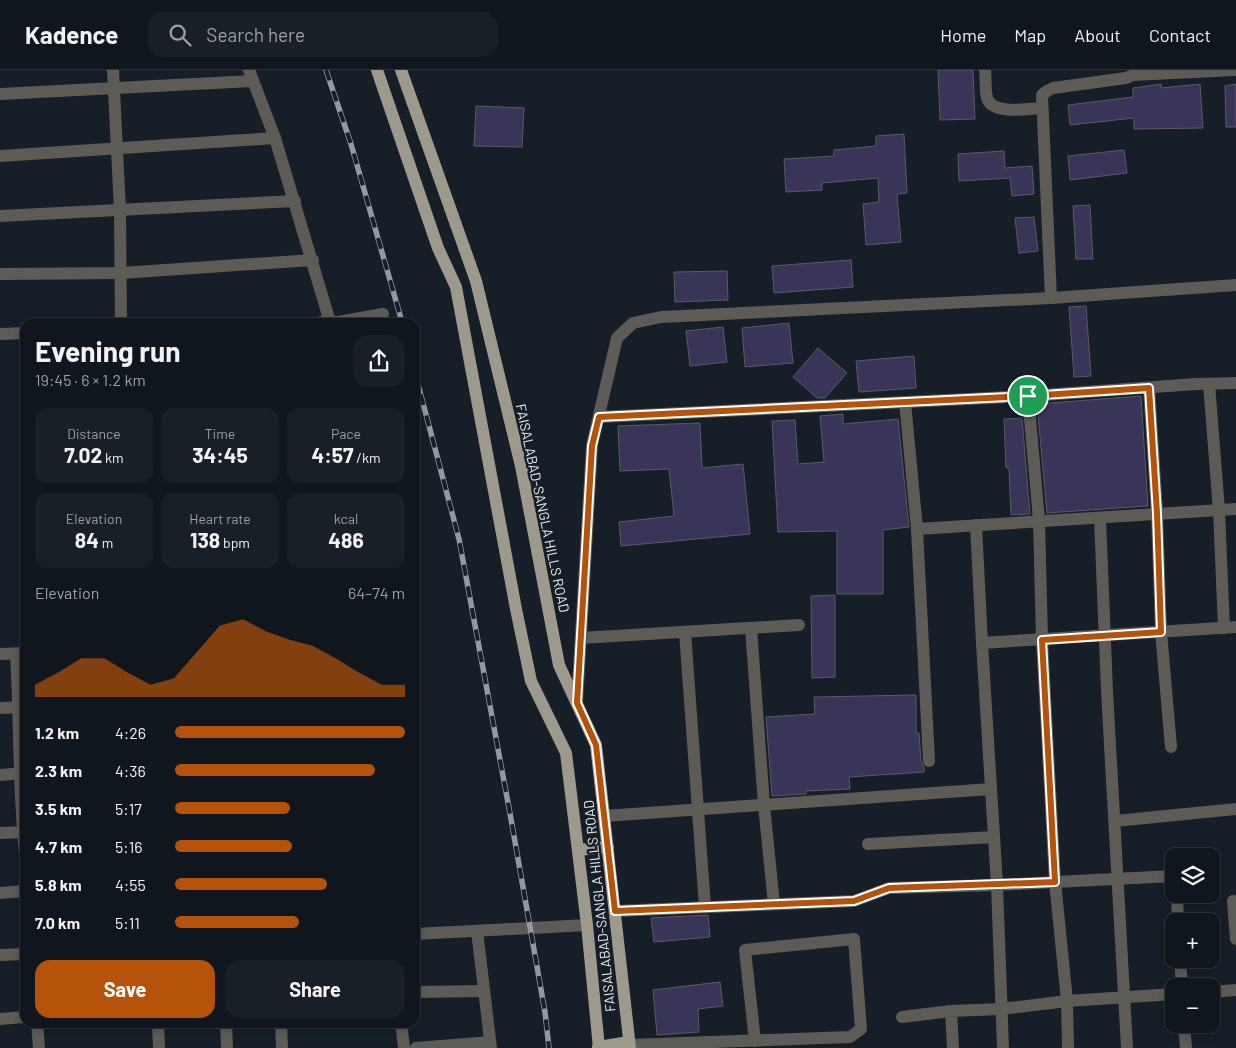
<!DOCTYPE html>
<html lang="en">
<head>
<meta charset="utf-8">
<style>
	:root { --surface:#10161d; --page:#191f26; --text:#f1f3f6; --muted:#9c9fa4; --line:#30353b; --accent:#b45309 }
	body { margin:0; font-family:Barlow,sans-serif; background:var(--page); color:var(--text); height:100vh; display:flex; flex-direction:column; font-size:19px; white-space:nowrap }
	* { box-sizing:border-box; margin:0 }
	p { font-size:16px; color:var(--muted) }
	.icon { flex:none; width:28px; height:28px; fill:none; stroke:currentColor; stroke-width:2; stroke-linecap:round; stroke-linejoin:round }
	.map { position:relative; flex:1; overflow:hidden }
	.sheet { position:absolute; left:20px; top:248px; width:400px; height:710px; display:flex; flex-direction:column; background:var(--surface); border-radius:15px; box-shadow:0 2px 8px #0003,0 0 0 1px var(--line) }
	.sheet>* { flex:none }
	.buttons { position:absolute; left:1165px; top:778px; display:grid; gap:10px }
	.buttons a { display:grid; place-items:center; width:55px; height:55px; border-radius:10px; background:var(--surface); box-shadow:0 2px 8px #0003,0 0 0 1px var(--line); font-size:25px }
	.pin { position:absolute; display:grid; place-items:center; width:42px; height:42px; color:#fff; margin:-21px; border:2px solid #fff; border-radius:50%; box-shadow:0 1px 5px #0007 }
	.round { display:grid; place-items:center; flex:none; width:52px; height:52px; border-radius:15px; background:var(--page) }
	.summary { display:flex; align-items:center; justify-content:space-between; height:85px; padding:0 15px }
	h1 { font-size:28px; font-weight:700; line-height:38px }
	.metrics { display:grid; grid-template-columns:repeat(3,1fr); gap:8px; height:85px; padding:5px 15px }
	.metrics div { display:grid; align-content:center; border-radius:12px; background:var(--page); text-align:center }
	.metrics b { font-size:21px; font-weight:700 }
	.metrics small { font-size:14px; font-weight:400 }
	.metrics p { font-size:14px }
	.chart { height:140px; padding:10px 15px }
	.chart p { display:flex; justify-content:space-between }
	.chart svg { width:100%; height:90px; margin-top:5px; fill:var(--accent); opacity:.7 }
	.cta { display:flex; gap:10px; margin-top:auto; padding:10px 15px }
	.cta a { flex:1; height:58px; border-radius:15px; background:var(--accent); color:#fff; font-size:20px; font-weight:700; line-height:58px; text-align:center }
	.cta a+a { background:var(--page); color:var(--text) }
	ul { padding:0 15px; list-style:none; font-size:16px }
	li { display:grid; grid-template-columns:80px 60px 1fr; align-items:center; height:38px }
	li i { height:12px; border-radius:6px; background:var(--accent) }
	header { display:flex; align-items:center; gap:30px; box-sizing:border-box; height:70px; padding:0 25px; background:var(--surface); border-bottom:1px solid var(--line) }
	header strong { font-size:24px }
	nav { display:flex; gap:28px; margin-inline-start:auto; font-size:18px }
	.search { width:350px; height:45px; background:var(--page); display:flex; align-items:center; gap:12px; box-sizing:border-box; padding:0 18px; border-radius:15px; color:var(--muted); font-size:19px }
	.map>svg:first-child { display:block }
	.building { fill:#383558; stroke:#5a5a67 }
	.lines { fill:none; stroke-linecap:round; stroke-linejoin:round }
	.minor { stroke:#5d5b55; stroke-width:12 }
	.major { stroke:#9d998d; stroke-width:12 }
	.rail-casing { stroke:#9299a0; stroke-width:5.5 }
	.rail { stroke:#161e27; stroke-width:4; stroke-dasharray:11; stroke-linecap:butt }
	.route-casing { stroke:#fff; stroke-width:10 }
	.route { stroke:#b45309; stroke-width:6 }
	.labels { text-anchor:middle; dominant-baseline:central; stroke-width:5; stroke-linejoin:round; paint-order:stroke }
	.street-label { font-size:14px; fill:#e8eef4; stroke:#161e27 }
</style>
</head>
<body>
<header>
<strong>Kadence</strong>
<div class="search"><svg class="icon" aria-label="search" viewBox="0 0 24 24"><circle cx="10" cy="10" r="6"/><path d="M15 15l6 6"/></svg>Search here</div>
<nav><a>Home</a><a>Map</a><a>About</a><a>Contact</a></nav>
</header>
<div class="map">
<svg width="1236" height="978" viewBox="0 0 1236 978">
	<rect width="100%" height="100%" fill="#161e27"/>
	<!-- building -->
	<g class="building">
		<polygon points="938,0 973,0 975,49 940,50"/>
		<polygon points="1161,14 1161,18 1200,14 1203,58 1134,59 1134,48 1070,55 1068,35 1133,27 1133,18"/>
		<polygon points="1236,14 1236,57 1226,57 1225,16"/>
		<polygon points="476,36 524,38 522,77 474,76"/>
		<polygon points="904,64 907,123 897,124 901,172 866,175 863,134 879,132 878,108 822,113 822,120 786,122 784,89 834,86 834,80 876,76 876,66"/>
		<polygon points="1124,80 1127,103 1070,110 1068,86"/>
		<polygon points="1004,81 1005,98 1032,96 1034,124 1012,126 1010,108 959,111 958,84"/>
		<polygon points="1090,135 1093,189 1076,189 1073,136"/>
		<polygon points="1034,147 1038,181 1019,183 1015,148"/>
		<polygon points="851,190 853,217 774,223 772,196"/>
		<polygon points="727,201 728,230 675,232 674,202"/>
		<polygon points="1086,236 1091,306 1074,307 1069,237"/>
		<polygon points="789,253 793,293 745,297 742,258"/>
		<polygon points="723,257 727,292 690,296 686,261"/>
		<polygon points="818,278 847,303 825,328 817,328 793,307"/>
		<polygon points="914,286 916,318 859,322 856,291"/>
		<polygon points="1141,326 1148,436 1047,443 1037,334"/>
		<polygon points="843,344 843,354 898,349 909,457 883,460 883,524 837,524 837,461 778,462 772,351 795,350 798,394 824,392 820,346"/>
		<polygon points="1022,348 1030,444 1011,445 1009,398 1006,398 1004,349"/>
		<polygon points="700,353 702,398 743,394 750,464 621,476 619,452 674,446 669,399 620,401 618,356"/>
		<polygon points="835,525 835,607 812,608 811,526"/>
		<polygon points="916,625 916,663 919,663 921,691 924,697 924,702 849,707 850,719 806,721 806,724 772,726 766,647 815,644 814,627"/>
		<polygon points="708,845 710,867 654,872 651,848"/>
		<polygon points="720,912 723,936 698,939 699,962 657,965 653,920"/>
	</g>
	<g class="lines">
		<!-- minor -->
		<g class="minor">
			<polyline points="113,0 120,140 121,252"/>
			<polyline points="249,0 275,68 330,252"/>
			<path d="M 985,0 C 986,9 985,20 987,28 C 992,45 1028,39 1042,38"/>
			<polyline points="1133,5 1234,0"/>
			<polyline points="0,24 252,11"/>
			<polyline points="0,86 275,68"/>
			<polyline points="0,146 295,131"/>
			<polyline points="0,204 121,203 313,190"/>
			<polyline points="1051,228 1042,25 1047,21 1053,18 1126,8 1133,5 1137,0"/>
			<polyline points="321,252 338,252 383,244"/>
			<polyline points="0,264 25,263"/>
			<polyline points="1209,314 1219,440 1224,558"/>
			<polyline points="1149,318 1157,443 1161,562 1171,677"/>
			<polyline points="1028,326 1039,450 1042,570 1055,812 1067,931 1068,978"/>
			<polyline points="905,332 917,459"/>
			<polyline points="599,347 1028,326 1196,314 1236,313"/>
			<polyline points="1100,448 1107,621 1127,978"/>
			<polyline points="976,455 982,573"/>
			<polyline points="751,558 764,735 774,834"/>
			<polyline points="685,562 705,837"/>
			<polyline points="581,568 799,555"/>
			<polyline points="0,584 25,583"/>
			<path d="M 16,584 C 20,650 18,716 25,782"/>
			<polyline points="577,633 592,375 617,268 633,253 661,247 1051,228 1236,215"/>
			<polyline points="0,638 25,637"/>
			<polyline points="929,691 917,459 1236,439"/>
			<polyline points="0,705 25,703"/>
			<polyline points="604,746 991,719"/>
			<polyline points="1115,751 1236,739"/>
			<polyline points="0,763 25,762"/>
			<polyline points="868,774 994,767"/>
			<polyline points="0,823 25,821"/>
			<polyline points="1177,824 1178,851"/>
			<polyline points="1233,831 1236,869"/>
			<polyline points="615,841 854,831 889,818 997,815 1174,806"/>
			<polyline points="477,861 491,978"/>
			<polyline points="415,864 587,855"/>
			<polyline points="0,885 25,884"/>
			<polyline points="1180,889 1182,916"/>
			<polyline points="415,922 484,921"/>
			<polyline points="1211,922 1236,920"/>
			<polyline points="902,947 951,941"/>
			<polyline points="0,949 25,947"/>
			<polyline points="37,952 39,978"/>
			<polyline points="158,952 159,978"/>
			<polyline points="226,952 227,978"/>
			<polyline points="281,952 282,978"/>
			<polyline points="401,952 404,978"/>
			<polyline points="1184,954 1186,978"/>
			<polyline points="620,977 630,975 850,967 861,959 854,869 745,880 755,971"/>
			<polyline points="416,978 490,972"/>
			<polyline points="953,978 951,941 1001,939 1067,931 1174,924"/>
			<polyline points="1003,978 997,815 982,573 1236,557"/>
		</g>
		<!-- major -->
		<g class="major">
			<polyline points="377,0 438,178 456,217 516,539 531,611 566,683 587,855 599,978"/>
			<polyline points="401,0 476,211 521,396 559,595 596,675 630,978"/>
			<polyline points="578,780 608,777"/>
			<polyline points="598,977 629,972"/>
		</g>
		<!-- rail casing -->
		<g class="rail-casing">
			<g id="rail">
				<polyline points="326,0 351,74 402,252"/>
				<polyline points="415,303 459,469 511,749 545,942 549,978"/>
			</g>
		</g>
		<!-- rail -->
		<use href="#rail" class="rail"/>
	</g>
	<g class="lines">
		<!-- route casing -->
		<g class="route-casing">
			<polygon id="route" points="1149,318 1157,443 1161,562 1042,570 1055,812 889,818 854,831 615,841 596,675 577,633 592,376 599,347 1028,326"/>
		</g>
		<!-- route -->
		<use href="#route" class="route"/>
	</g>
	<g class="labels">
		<!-- street labels -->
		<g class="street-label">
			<text transform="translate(543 438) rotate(78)">FAISALABAD-SANGLA HILLS ROAD</text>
			<text transform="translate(599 836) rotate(-96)">FAISALABAD-SANGLA HILLS ROAD</text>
		</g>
	</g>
</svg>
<div class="buttons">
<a><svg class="icon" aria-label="layers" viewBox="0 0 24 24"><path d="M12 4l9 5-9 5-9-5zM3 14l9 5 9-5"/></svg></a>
<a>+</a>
<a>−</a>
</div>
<div class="pin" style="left:1028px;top:326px;background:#1e9e55"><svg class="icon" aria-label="arrive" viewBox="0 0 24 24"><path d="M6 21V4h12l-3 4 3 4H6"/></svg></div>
<section class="sheet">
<div class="summary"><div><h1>Evening run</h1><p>19:45 · 6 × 1.2 km</p></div><a class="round"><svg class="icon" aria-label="share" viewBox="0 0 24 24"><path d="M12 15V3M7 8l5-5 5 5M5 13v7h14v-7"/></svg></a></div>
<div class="metrics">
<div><p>Distance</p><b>7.02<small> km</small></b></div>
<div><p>Time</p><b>34:45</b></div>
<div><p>Pace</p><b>4:57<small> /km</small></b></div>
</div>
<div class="metrics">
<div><p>Elevation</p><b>84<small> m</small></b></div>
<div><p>Heart rate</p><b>138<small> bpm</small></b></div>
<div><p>kcal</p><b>486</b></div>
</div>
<div class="chart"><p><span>Elevation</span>64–74 m</p>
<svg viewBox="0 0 160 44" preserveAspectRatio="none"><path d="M0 44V38L10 32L20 25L30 25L40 32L50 38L60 35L70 22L80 9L90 6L100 12L110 16L120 19L130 25L140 32L150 38L160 38V44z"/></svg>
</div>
<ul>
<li><b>1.2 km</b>4:26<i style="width:100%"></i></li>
<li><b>2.3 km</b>4:36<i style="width:87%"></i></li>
<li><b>3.5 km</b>5:17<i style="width:50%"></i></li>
<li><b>4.7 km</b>5:16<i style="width:51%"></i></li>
<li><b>5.8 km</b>4:55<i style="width:66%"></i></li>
<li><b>7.0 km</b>5:11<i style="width:54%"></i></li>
</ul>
<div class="cta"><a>Save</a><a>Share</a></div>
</section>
</div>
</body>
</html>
